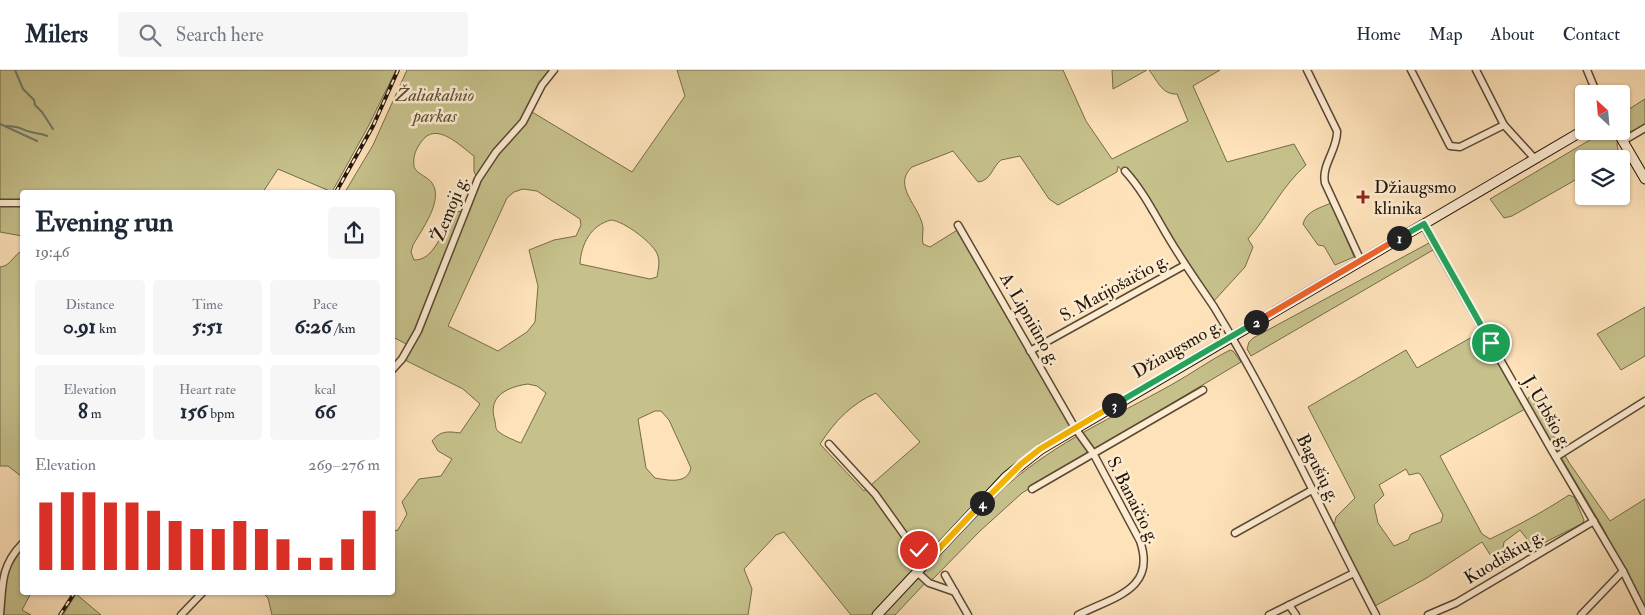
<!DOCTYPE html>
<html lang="en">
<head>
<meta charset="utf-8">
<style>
	:root { --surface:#fff; --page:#f6f6f7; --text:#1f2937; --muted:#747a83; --line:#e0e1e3; --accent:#d93025 }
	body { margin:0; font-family:"IM FELL Double Pica",serif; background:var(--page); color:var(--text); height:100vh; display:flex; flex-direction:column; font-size:19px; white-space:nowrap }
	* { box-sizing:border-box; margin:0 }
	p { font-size:16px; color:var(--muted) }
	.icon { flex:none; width:28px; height:28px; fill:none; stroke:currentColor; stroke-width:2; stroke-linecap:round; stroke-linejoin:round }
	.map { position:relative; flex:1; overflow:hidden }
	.side { position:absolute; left:20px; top:120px; width:375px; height:405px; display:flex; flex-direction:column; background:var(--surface); border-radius:5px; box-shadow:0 1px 4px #0004 }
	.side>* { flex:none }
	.needle { width:32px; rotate:334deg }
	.controls { position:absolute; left:1575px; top:15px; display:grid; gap:10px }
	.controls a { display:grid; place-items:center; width:55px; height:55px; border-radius:5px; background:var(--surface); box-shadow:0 1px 4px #0004; font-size:25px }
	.pin { position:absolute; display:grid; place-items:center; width:42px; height:42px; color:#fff; margin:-21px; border:2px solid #fff; border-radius:50%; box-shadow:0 1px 5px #0007 }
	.km { position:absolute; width:25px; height:25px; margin:-12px; border-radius:50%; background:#222; color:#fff; font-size:14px; line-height:25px; text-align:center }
	.round { display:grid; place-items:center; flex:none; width:52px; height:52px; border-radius:5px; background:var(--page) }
	.head { display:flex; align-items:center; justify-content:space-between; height:85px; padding:0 15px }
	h1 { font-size:28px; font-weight:800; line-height:38px }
	.stats { display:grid; grid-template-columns:repeat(3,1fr); gap:8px; height:85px; padding:5px 15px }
	.stats div { display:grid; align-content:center; border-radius:5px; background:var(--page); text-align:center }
	.stats b { font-size:21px; font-weight:800 }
	.stats small { font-size:14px; font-weight:400 }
	.stats p { font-size:14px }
	.chart { height:140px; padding:10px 15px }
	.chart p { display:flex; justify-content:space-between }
	.chart svg { width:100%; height:90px; margin-top:5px; stroke:var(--accent); stroke-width:6 }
	header { display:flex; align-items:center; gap:30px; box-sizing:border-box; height:70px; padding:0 25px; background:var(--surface); border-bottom:1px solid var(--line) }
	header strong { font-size:24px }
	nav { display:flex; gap:28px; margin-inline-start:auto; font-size:18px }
	.search { width:350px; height:45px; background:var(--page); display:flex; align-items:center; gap:12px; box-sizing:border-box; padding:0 18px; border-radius:5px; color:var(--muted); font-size:19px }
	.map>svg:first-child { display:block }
	.green { fill:#c6c18b; stroke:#746b4a; fill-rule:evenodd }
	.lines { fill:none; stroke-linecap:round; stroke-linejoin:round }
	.stream { stroke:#6d7a6f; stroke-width:2 }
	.street-casing { stroke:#584834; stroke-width:9 }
	.secondary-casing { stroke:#211508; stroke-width:11 }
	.street { stroke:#feecd2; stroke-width:6 }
	.secondary { stroke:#feecd2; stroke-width:9 }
	.rail-casing { stroke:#211508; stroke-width:4 }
	.rail { stroke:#feecd2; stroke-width:2; stroke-dasharray:5.5; stroke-linecap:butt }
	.split-1-casing { stroke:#fff; stroke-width:10 }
	.split-2-casing { stroke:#fff; stroke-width:10 }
	.split-3-casing { stroke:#fff; stroke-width:10 }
	.split-4-casing { stroke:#fff; stroke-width:10 }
	.split-5-casing { stroke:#fff; stroke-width:10 }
	.split-1 { stroke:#22a559; stroke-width:6 }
	.split-2 { stroke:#f0652b; stroke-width:6 }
	.split-3 { stroke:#22a559; stroke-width:6 }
	.split-4 { stroke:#f5b400; stroke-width:6 }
	.split-5 { stroke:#f5b400; stroke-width:6 }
	.poi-dot { fill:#8f2418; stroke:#feecd2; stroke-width:2 }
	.labels { text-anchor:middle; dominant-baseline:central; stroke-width:5; stroke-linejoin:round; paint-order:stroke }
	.park-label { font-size:18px; font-style:italic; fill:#5b5136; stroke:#feecd2 }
	.poi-label { font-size:18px; fill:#211508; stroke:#feecd2; text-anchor:start }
	.street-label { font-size:18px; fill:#211508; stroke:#feecd2 }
</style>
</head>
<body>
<header>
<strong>Milers</strong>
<div class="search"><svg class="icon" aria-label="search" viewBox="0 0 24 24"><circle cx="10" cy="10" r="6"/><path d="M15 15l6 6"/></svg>Search here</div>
<nav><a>Home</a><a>Map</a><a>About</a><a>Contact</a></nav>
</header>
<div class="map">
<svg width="1645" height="545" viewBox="0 0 1645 545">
	<rect width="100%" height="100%" fill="#fee2ba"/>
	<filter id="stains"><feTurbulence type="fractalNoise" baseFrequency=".004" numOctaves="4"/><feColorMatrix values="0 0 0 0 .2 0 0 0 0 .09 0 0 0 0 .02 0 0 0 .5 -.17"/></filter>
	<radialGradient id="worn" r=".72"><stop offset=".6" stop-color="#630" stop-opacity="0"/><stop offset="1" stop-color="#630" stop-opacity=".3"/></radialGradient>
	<!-- green -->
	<g class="green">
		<polygon points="0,0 396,0 369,55 332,122 278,99 263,122 22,122 22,166 0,162"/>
		<path d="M 407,0 L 551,0 L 522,50 L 477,107 L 474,102 L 474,86 C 460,76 436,50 421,72 C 415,81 413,86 414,97 C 418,105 427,106 432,113 C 444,130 422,159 413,175 L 411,182 L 414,190 C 434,191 443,160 452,145 L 455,142 L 463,141 L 498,83 L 514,67 L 532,42 L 632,102 L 685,26 L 677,0 L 1063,0 L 1086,51 L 1112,89 L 1188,51 L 1177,24 C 1162,25 1157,10 1149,0 L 1220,0 L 1193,16 L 1227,92 L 1294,74 L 1306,95 C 1282,116 1269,145 1248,169 L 1253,177 L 1245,197 L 1213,232 L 1155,142 L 1150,144 L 1138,121 L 1118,96 L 1117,102 L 1058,135 L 1049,129 L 1020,86 L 1001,90 C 992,97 991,111 978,112 L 953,81 L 912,97 C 891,116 921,137 923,158 C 923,163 922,169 923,174 L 930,177 L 959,159 L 1071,356 L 1032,380 L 1014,395 L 873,545 L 851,545 L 784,462 L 776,465 L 744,499 L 752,519 L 748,545 L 272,545 L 268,528 L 263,523 L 392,522 L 393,461 L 398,460 L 407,444 L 402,432 L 419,409 L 441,406 L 452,389 L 438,381 L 432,371 C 440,361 447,361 460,363 L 480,334 L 463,319 L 401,288 L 408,275 L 393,267 L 392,122 L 345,122 L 373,75 ZM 523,119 L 537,121 L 580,149 L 581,155 L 576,166 L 554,170 L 529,180 L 538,216 L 535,252 L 527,262 L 498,281 L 448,256 L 507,128 L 514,122 ZM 611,150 C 624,151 655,174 658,186 C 660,193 658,200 657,207 L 650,209 L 580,194 C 581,174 591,155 611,150 ZM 528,314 L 537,316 L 546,323 L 521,373 C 514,370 505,367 499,362 C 495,359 496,356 495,351 C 487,327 506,317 528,314 ZM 876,323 L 920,372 L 864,421 L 820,374 C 835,351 851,334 876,323 ZM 655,341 L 661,341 L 669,350 L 691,398 C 687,415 667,410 655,408 L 646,398 L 638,349 Z"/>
		<polygon points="1112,0 1147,0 1113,19"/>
		<polygon points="1645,29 1645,54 1633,61 1623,63 1621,44"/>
		<polygon points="1605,61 1613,61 1618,70 1617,74 1619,85 1612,89 1584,89 1584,105 1512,146 1504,148 1490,129"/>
		<path d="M 1331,133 L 1354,187 L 1335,195 L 1324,176 L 1318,175 L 1303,154 C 1306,141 1320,138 1331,133 Z"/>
		<polygon points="1429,173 1432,174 1433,180 1251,286 1247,279 1249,272 1253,268"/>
		<path d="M 22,181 L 22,180 L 22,407 L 8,396 L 0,396 L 0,197 C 11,196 13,185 22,181 Z"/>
		<polygon points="1645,237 1645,286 1621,300 1597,264"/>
		<path d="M 1481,262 L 1525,339 L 1440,386 L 1482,464 L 1490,469 C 1517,456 1543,442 1569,425 L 1574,427 L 1584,450 L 1583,453 L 1536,477 L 1533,477 L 1520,460 L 1504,472 L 1503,478 L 1511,490 L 1503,497 L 1498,497 L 1482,472 L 1425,509 L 1375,536 L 1372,534 L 1334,456 L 1336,447 L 1355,428 L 1308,337 L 1406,280 L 1417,298 ZM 1406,399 L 1409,405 L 1418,403 L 1421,405 L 1443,445 L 1441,452 L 1411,464 L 1408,470 L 1394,476 L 1378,453 L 1374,435 L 1384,425 L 1379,415 Z"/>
		<path d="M 1230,280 L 1233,281 L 1241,292 L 1022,423 L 980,461 L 933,509 L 928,510 L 895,545 L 882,545 L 1006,416 C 1058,371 1112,348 1171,315 C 1191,304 1210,290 1230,280 Z"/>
		<polygon points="1530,326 1570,394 1610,451 1645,429 1645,539 1603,458 1527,330"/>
		<polygon points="22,479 22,522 31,523 22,540 31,545 0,545 0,506 6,509 8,500"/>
		<polygon points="76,524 101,545 63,545"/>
	</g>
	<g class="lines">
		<!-- stream -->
		<g class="stream">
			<polyline points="15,0 23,19 34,30 35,35 42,42 53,59"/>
			<polyline points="0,54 37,71"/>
			<path d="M 6,56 C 22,56 18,59 31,62 C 37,64 41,63 47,66"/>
		</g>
		<!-- street casing -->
		<g class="street-casing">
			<g id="street">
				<path d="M 1307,0 L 1337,61 C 1338,79 1321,95 1325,113 L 1361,191"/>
				<polyline points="1411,0 1450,76 1460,77 1504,55"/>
				<polyline points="1476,0 1504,55 1535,89"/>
				<polyline points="1587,0 1597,24"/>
				<polyline points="1584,24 1594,18"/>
				<polyline points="1584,24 1584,32"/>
				<polyline points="1623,71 1645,58"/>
				<path d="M 1125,101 C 1147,125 1160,156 1178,183 C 1189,201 1202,219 1214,237 C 1274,335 1322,443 1376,545"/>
				<polyline points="0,133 22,133"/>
				<polyline points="1423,154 1551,379 1623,501 1645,545"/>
				<path d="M 958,155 L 1075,358 L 1093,383 L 1140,471 C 1157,520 1113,527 1078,545"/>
				<polyline points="1030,281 1185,195"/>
				<polyline points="392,300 402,289 418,261 478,109 496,82 523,52 542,15 554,0"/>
				<polyline points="829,374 875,424 910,473 932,486"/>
				<polyline points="1556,387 1645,331"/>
				<polyline points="1032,419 1203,320"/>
				<polyline points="1235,463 1312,420"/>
				<polyline points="917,502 929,513 955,522"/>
				<polyline points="945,505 968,545"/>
				<polyline points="1289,535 1296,545"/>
				<path d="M 0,544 C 3,515 0,497 22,474"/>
				<polyline points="181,545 203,522"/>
				<polyline points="1269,545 1354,503"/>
				<polyline points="1428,545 1456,533 1594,451"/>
				<polyline points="1581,545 1623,501"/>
			</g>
		</g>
		<!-- secondary casing -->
		<g class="secondary-casing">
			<g id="secondary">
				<polyline points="1617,61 1645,109"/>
				<polyline points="877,545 1006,407 1041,379 1584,60"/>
			</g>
		</g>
		<!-- street -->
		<use href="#street" class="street"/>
		<!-- secondary -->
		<use href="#secondary" class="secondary"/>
		<!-- rail casing -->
		<g class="rail-casing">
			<g id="rail">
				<polyline points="336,122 373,56 398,0"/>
				<polyline points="60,545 75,522"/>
			</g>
		</g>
		<!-- rail -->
		<use href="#rail" class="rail"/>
	</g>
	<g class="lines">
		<!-- split-1 casing -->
		<g class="split-1-casing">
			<polyline id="split-1" points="1399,168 1424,154 1491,273"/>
		</g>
		<!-- split-2 casing -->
		<g class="split-2-casing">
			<polyline id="split-2" points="1256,252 1399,168"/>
		</g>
		<!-- split-3 casing -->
		<g class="split-3-casing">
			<polyline id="split-3" points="1114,335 1256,252"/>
		</g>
		<!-- split-4 casing -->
		<g class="split-4-casing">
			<polyline id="split-4" points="982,433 1021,394 1040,379 1114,335"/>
		</g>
		<!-- split-5 casing -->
		<g class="split-5-casing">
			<polyline id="split-5" points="919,480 932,486 982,433"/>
		</g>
		<!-- split-1 -->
		<use href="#split-1" class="split-1"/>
		<!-- split-2 -->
		<use href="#split-2" class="split-2"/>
		<!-- split-3 -->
		<use href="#split-3" class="split-3"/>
		<!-- split-4 -->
		<use href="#split-4" class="split-4"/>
		<!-- split-5 -->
		<use href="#split-5" class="split-5"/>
	</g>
	<!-- markers -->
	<path class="poi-dot" d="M1360.5 119.5h5v5h5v5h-5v5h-5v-5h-5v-5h5z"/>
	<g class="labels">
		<!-- park labels -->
		<g class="park-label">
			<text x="435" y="25">Žaliakalnio<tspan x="435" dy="21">parkas</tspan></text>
		</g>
		<!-- poi labels -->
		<g class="poi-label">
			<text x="1374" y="117">Džiaugsmo<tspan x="1374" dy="21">klinika</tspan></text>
		</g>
		<!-- street labels -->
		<g class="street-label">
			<text transform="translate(450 139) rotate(-68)">Žemoji g.</text>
			<text transform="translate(1114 218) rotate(-29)">S. Matijošaičio g.</text>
			<text transform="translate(1030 249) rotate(60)">A. Lipniūno g.</text>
			<text transform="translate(1177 279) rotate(-30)">Džiaugsmo g.</text>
			<text transform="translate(1547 342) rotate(60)">J. Urbšio g.</text>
			<text transform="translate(1318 398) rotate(63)">Bagušių g.</text>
			<text transform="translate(1133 430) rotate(63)">S. Banaičio g.</text>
			<text transform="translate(1504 487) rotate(-31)">Kuodiškių g.</text>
		</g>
	</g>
	<rect width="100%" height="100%" filter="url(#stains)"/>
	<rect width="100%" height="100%" fill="url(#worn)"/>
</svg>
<div class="controls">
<a><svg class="needle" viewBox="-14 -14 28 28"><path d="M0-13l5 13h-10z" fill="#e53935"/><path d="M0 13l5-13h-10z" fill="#747a83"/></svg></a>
<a><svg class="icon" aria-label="layers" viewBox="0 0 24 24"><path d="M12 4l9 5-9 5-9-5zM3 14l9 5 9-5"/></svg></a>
</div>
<div class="pin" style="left:1491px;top:273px;background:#1e9e55"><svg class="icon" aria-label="arrive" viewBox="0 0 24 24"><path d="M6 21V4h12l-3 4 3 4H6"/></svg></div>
<div class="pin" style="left:919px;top:480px;background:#d93025"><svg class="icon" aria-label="check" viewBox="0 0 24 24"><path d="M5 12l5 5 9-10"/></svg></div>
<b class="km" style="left:1399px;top:168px">1</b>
<b class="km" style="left:1256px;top:252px">2</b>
<b class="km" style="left:1114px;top:335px">3</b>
<b class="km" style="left:982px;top:433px">4</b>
<section class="side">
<div class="head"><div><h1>Evening run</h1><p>19:46</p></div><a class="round"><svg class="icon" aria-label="share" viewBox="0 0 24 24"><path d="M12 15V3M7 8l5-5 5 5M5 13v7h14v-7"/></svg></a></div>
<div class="stats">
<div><p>Distance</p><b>0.91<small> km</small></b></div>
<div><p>Time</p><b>5:51</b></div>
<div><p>Pace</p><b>6:26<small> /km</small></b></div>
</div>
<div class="stats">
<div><p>Elevation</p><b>8<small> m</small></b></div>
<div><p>Heart rate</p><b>156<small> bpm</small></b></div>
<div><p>kcal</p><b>66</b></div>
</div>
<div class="chart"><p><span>Elevation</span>269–276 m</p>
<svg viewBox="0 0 160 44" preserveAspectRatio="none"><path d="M5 44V11M15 44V6M25 44V6M35 44V11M45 44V11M55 44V15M65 44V20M75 44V24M85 44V24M95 44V20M105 44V24M115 44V29M125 44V38M135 44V38M145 44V29M155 44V15"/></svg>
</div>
</section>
</div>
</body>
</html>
